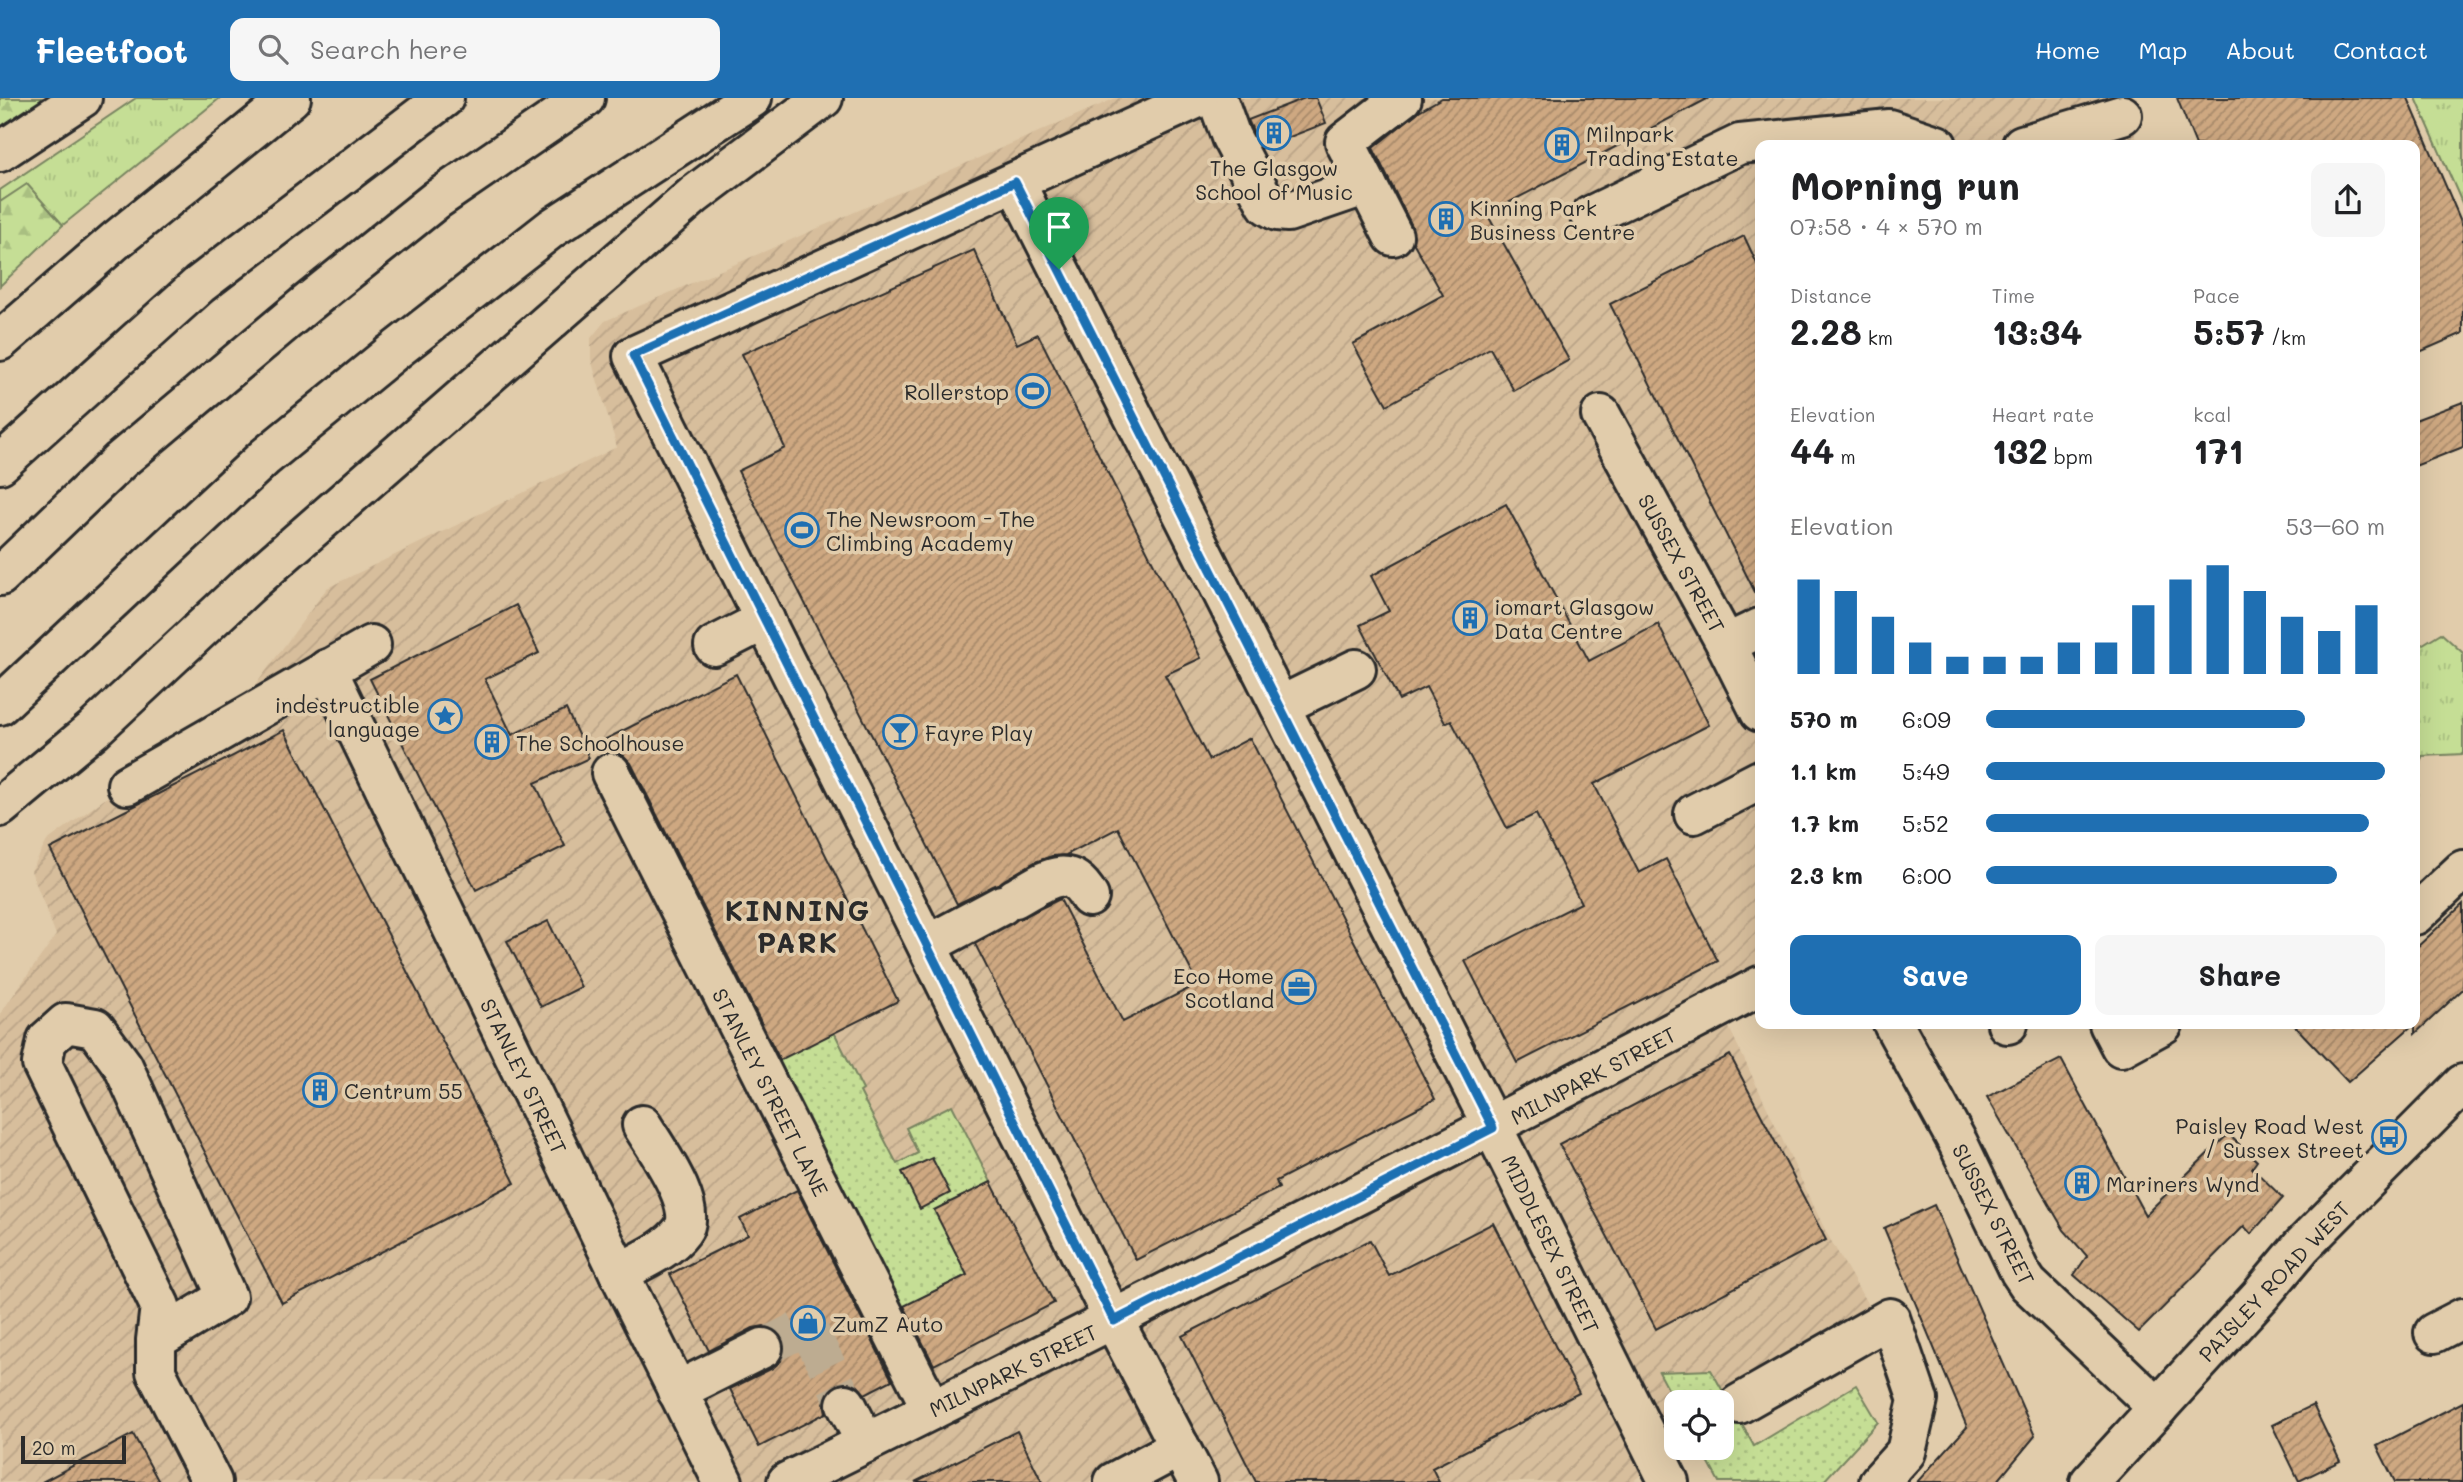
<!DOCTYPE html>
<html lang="en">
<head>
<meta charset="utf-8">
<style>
	:root { --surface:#fff; --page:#f6f6f6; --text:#202124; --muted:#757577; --accent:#1f6fb2 }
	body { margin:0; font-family:Mali,sans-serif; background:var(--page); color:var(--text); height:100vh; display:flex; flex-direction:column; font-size:26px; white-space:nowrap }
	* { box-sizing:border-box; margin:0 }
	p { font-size:23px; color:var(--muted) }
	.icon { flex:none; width:38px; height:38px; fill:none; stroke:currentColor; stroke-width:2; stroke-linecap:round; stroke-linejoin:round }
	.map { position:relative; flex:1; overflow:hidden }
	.panel { position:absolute; left:1755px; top:42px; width:665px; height:889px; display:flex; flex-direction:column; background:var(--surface); border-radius:14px; box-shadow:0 7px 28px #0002 }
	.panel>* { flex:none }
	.controls { position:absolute; left:1664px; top:1292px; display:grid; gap:14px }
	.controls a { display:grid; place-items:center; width:70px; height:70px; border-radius:14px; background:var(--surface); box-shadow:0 7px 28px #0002; font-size:35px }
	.scale { position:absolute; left:21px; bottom:18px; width:105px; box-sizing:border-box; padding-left:7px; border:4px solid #2b2b2b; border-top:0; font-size:19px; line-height:24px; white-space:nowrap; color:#2b2b2b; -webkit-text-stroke:5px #e1ccab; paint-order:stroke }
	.pin { position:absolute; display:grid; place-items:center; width:60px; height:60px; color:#fff; margin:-72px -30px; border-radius:50% 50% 50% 0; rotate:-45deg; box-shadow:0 0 7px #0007 }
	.pin .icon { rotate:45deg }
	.round { display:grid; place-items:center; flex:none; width:74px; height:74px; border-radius:14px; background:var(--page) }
	.head { display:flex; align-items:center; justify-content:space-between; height:119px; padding:0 35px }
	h1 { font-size:38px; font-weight:700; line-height:52px }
	.stats { display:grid; grid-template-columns:repeat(3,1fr); gap:10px; height:119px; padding:7px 35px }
	.stats div { display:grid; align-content:center }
	.stats b { font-size:35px; font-weight:700 }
	.stats small { font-size:19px; font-weight:400 }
	.stats p { font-size:19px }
	.chart { height:196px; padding:14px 35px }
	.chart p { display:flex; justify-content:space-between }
	.chart svg { width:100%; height:126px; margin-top:7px; stroke:var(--accent); stroke-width:6 }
	.action { display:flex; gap:14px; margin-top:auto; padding:14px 35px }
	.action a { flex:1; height:80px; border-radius:14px; background:var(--accent); color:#fff; font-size:28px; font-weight:700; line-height:80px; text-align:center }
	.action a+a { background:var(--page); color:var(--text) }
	ul { padding:0 35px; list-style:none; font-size:23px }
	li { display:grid; grid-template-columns:112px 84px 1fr; align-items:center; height:52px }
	li i { height:18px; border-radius:9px; background:var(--accent) }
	header { display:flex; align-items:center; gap:42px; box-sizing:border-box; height:98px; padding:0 35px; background:var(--accent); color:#fff }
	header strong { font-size:33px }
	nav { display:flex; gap:38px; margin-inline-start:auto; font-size:24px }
	.search { width:490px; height:63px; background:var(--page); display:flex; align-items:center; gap:18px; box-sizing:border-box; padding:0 24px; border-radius:14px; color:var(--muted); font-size:26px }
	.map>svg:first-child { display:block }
	.industrial { fill:url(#industrial-furrows) }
	.grass { fill:url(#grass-tufts); stroke:#788460; stroke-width:2 }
	.forest { fill:url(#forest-firs); stroke:#788460; stroke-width:2 }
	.garden { fill:url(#garden-dots); stroke:#788460; stroke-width:2 }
	.building { fill:url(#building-hatch); stroke:#2b2b2b; stroke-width:2 }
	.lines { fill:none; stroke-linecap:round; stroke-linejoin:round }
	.minor-tunnel { stroke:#bdac91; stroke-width:38; stroke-dasharray:38 19; stroke-linecap:butt }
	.minor-casing { stroke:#2b2b2b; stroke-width:44 }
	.major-casing { stroke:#2b2b2b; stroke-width:44 }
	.highway-casing { stroke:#2b2b2b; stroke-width:44 }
	.minor { stroke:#e1ccab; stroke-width:38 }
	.major { stroke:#e1ccab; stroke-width:38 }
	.highway { stroke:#e1ccab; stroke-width:38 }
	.route-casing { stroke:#fff; stroke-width:14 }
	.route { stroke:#1f6fb2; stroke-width:9 }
	.labels { text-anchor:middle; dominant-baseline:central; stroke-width:7; stroke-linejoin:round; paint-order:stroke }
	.poi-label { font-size:21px; fill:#2b2b2b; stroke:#e1ccab; text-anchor:start }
	.street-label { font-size:21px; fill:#2b2b2b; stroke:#e1ccab }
	.district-label { font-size:28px; font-weight:bold; letter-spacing:2px; fill:#2b2b2b; stroke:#e1ccab }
</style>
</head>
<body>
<header>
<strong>Fleetfoot</strong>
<div class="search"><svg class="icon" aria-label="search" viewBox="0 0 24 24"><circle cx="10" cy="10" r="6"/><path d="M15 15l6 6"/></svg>Search here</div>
<nav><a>Home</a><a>Map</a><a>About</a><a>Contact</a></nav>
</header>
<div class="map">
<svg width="2463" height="1384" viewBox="0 0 2463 1384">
	<defs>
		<pattern id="industrial-furrows" width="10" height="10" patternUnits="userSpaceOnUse" patternTransform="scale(1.75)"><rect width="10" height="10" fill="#d7be9c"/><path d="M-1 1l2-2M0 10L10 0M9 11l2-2" fill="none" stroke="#b9a387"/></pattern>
		<pattern id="grass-tufts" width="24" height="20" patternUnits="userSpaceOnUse" patternTransform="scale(1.75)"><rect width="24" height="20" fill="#c5de95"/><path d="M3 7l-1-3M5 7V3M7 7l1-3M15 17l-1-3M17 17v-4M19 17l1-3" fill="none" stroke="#a9bf81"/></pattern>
		<pattern id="forest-firs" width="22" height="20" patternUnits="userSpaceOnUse" patternTransform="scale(1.75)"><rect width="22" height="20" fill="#c5de95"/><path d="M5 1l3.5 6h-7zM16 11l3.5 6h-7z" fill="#a9bf81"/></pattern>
		<pattern id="garden-dots" width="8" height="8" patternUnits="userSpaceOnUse" patternTransform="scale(1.75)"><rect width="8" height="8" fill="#c5de95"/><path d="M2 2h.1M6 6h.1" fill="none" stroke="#a9bf81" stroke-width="1.8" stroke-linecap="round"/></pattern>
		<pattern id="building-hatch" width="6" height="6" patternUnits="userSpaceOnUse" patternTransform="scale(1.75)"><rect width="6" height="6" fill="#cea881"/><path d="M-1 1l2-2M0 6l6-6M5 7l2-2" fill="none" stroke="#a7896a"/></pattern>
	</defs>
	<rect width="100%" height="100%" fill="#e1ccab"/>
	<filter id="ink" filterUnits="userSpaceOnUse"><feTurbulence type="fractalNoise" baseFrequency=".0143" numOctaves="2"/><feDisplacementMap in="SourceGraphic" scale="14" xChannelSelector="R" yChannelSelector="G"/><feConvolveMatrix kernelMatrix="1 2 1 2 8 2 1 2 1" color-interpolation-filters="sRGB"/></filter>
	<g filter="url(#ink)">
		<!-- industrial -->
		<polygon class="industrial" points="1116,0 2121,0 2139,47 1760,47 1760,530 1728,545 1760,613 1760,884 1717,904 1826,1134 1879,1226 1722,1304 1676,1304 1676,1348 1632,1384 0,1384 0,916 56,837 31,773 47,743 249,596 327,490 617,349 591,261 591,240 605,223"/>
		<!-- grass -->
		<g class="grass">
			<polygon points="136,0 220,0 63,127 27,87 0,104 0,92"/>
			<polygon points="2416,0 2463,0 2463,107"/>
			<polygon points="2441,535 2463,555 2463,656 2422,658 2415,715 2415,551"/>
		</g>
		<!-- forest -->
		<g class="forest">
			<polygon points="0,0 46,0 0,31"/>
			<polygon points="27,86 63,127 0,188 0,104"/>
		</g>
		<!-- garden -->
		<g class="garden">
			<polygon points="834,934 863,992 860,994 897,1066 918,1055 906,1030 952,1007 991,1084 935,1112 967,1177 897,1212 772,965"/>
			<polygon points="1711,1272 1754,1348 1856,1287 1878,1324 1823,1384 1719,1384 1700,1349 1722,1349 1722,1304 1676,1304 1676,1306 1659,1274"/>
		</g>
		<!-- building -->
		<g class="building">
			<polygon points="1305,0 1316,0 1326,25 1261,50 1248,22"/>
			<polygon points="1442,0 1709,0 1487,116 1569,262 1514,293 1490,250 1387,307 1353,246 1443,197 1413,144 1412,128 1373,50 1419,13"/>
			<polygon points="2177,0 2408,0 2463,128 2463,235 2415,256 2415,47 2196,47"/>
			<polygon points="1744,138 1760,172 1760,504 1610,206"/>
			<polygon points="974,152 1017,246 1038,236 1201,560 1165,577 1209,662 1250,640 1435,1001 1276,1083 1279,1090 1136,1162 975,846 1018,821 1060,801 1123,924 1198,886 1118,730 1066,757 1052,758 1035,764 999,786 957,806 738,373 785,350 742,256"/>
			<polygon points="2463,304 2463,349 2415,368 2415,322"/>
			<polygon points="1506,406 1589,563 1658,526 1709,627 1594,686 1639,775 1666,761 1718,863 1517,965 1465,863 1581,805 1536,716 1507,730 1451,622 1445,625 1426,589 1399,602 1360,527 1389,513 1371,478"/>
			<polygon points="516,507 539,555 485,581 512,637 566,611 589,660 535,685 565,748 476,792 370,581"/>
			<polygon points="736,576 898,903 780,962 631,665 622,656 608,654 602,643"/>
			<polygon points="284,632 515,1085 282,1205 50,751"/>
			<polygon points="2463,806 2463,891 2415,936 2415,851"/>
			<polygon points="548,823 581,889 541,909 507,843"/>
			<polygon points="2293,926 2414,926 2348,984"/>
			<polygon points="1730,957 1826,1142 1656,1231 1559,1046"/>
			<polygon points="2061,961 2145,1117 2228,1036 2257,1063 2252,1070 2283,1100 2251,1136 2244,1128 2139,1234 2074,1177 2087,1158 2064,1132 1987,999"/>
			<polygon points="932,1060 950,1095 920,1111 902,1074"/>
			<polygon points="991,1084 1054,1205 934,1267 904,1208 967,1177 934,1112"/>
			<polygon points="797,1092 892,1282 865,1296 857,1287 846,1284 837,1286 827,1295 824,1304 826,1315 759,1349 730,1291 773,1270 781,1263 785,1251 782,1240 774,1231 764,1228 753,1230 709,1253 670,1176 748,1137 740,1121"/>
			<polygon points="1934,1107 2035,1338 1997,1384 1917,1384 1967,1329 1884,1130"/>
			<polygon points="1493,1125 1579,1295 1432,1370 1439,1384 1256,1384 1182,1238 1370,1142 1389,1178"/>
			<polygon points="2463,1304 2463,1384 2395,1384 2377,1348"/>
			<polygon points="2313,1307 2340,1363 2299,1383 2272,1327"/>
			<polygon points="1017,1333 1042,1384 915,1384"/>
			<polygon points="133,1336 159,1384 42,1384"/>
		</g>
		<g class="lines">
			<!-- minor-tunnel -->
			<polyline class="minor-tunnel" points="763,1250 807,1228 846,1306"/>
			<!-- minor casing -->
			<g class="minor-casing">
				<g id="minor">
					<polyline points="1217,0 1231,39 1267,107 1277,113 1288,114 1367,87"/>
					<polyline points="2022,47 2122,17"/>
					<polyline points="1015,84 1493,1030 1669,1384"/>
					<polyline points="1590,118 1740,46 1889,31 1937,47"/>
					<polyline points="1393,138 1345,44 1402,0"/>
					<polyline points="1601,317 1726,546 1760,614"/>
					<polyline points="1726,546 1760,530"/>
					<polyline points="714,548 765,522"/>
					<polyline points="327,571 619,1175 723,1384"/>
					<polyline points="1280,608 1356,571"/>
					<polyline points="611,675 932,1312"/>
					<polyline points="127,687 371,547"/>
					<polyline points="1694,716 1760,682"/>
					<path d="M 1015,800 C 1043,785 1068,761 1089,799"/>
					<polyline points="2415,817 2463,772"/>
					<polyline points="927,847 1002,807"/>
					<polyline points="1893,926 1958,1045 2020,1174 2028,1186 2158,1310"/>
					<polyline points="2007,926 2008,926"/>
					<polyline points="2109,926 2121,949 2163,926"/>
					<path d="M 619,1175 C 640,1163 667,1153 682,1133 C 700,1110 655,1049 642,1027"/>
					<polyline points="2434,1235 2463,1220"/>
					<polyline points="156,1242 227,1199 123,968 95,930 66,925 47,942 42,966 160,1208 156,1242 156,1274 212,1384"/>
					<polyline points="677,1293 763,1250"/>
					<polyline points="846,1306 866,1345"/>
					<polyline points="1739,1306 1890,1220 1918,1302 1906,1354 1879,1384"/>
					<path d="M 787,1384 C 1114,1222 1438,1058 1760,888"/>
					<polyline points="1114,1384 1180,1349"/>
					<polyline points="1198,1384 1114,1223 633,258 1198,0"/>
				</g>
			</g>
			<!-- major casing -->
			<g class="major-casing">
				<polyline id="major" points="2090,1384 2260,1198 2302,1148 2463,986"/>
			</g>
			<!-- highway casing -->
			<g class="highway-casing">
				<g id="highway">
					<polyline points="0,54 82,0"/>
					<polyline points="0,243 115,143 291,0"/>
					<polyline points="0,366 199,187 444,0"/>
					<polyline points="0,478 121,362 304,208 436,102 585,0"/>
					<polyline points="0,607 265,359 392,255 552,130 752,0"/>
					<polyline points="0,709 94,631 246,489 694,97 823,0"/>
				</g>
			</g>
			<!-- minor -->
			<use href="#minor" class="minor"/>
			<!-- major -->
			<use href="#major" class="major"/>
			<!-- highway -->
			<use href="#highway" class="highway"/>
		</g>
	</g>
	<g class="lines" filter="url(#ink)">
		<!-- route casing -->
		<g class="route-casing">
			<polygon id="route" points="1015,84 1493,1030 1114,1223 633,257"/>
		</g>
		<!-- route -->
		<use href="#route" class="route"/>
	</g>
	<!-- icons -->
	<defs>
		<g id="building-ring" transform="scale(1.75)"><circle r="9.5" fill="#e1ccab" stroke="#1f6fb2" stroke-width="1.5"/><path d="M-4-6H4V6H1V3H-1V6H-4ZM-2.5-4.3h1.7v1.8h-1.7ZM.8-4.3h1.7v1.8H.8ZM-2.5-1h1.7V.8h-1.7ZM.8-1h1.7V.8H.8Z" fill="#1f6fb2"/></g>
		<g id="stadium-ring" transform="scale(1.75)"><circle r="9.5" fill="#e1ccab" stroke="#1f6fb2" stroke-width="1.5"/><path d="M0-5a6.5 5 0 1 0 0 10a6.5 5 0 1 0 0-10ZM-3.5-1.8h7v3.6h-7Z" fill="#1f6fb2"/></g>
		<g id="sight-ring" transform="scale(1.75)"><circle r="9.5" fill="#e1ccab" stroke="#1f6fb2" stroke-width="1.5"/><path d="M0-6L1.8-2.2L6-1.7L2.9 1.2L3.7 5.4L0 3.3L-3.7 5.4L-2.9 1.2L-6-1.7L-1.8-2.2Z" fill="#1f6fb2"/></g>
		<g id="bar-ring" transform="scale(1.75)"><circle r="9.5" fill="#e1ccab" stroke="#1f6fb2" stroke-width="1.5"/><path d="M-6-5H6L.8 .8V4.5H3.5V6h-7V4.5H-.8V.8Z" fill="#1f6fb2"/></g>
		<g id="office-ring" transform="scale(1.75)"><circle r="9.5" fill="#e1ccab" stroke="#1f6fb2" stroke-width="1.5"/><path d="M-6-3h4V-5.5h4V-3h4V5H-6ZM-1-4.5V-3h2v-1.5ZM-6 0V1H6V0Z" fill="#1f6fb2"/></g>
		<g id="bus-ring" transform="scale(1.75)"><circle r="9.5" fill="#e1ccab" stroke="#1f6fb2" stroke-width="1.5"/><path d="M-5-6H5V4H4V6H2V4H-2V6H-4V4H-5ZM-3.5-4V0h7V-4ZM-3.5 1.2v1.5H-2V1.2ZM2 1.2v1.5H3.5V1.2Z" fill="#1f6fb2"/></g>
		<g id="shop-ring" transform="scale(1.75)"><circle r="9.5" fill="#e1ccab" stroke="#1f6fb2" stroke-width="1.5"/><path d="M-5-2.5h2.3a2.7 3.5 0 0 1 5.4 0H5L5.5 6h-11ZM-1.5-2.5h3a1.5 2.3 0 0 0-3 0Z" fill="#1f6fb2"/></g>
	</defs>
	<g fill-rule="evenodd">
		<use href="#building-ring" x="1274" y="35"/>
		<use href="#building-ring" x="1562" y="47"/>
		<use href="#building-ring" x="1446" y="121"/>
		<use href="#stadium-ring" x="1033" y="293"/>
		<use href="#stadium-ring" x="802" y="432"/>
		<use href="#building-ring" x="1470" y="520"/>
		<use href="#sight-ring" x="445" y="618"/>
		<use href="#bar-ring" x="900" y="634"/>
		<use href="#building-ring" x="492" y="644"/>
		<use href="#office-ring" x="1299" y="889"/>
		<use href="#building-ring" x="320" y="992"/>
		<use href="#bus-ring" x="2389" y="1039"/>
		<use href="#building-ring" x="2082" y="1085"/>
		<use href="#shop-ring" x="808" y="1225"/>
	</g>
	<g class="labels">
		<!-- poi labels -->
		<g class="poi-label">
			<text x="1586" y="35">Milnpark<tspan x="1586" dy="24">Trading Estate</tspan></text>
			<text x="1274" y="69" text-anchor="middle">The Glasgow<tspan x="1274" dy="24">School of Music</tspan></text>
			<text x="1470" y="109">Kinning Park<tspan x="1470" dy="24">Business Centre</tspan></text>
			<text x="1009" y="293" text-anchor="end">Rollerstop</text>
			<text x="826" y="420">The Newsroom - The<tspan x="826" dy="24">Climbing Academy</tspan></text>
			<text x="1494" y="508">iomart Glasgow<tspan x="1494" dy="24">Data Centre</tspan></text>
			<text x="420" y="606" text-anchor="end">indestructible<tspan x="420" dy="24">language</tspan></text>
			<text x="925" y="634">Fayre Play</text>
			<text x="516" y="644">The Schoolhouse</text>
			<text x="1274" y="877" text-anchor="end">Eco Home<tspan x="1274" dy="24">Scotland</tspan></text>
			<text x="344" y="992">Centrum 55</text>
			<text x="2364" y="1027" text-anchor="end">Paisley Road West<tspan x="2364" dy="24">/ Sussex Street</tspan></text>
			<text x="2106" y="1085">Mariners Wynd</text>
			<text x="832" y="1225">ZumZ Auto</text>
		</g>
		<!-- street labels -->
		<g class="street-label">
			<text transform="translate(1682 465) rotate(61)">SUSSEX STREET</text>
			<text transform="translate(1593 977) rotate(-28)">MILNPARK STREET</text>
			<text transform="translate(524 978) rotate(64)">STANLEY STREET</text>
			<text transform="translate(771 994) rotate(63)">STANLEY STREET LANE</text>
			<text transform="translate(1994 1116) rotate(63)">SUSSEX STREET</text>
			<text transform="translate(1551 1146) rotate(64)">MIDDLESEX STREET</text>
			<text transform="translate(2274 1183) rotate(-47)">PAISLEY ROAD WEST</text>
			<text transform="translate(1013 1272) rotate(-26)">MILNPARK STREET</text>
		</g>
		<!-- district labels -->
		<g class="district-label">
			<text x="798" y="812">KINNING<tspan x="798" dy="32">PARK</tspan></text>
		</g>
	</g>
</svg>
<div class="controls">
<a><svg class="icon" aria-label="locate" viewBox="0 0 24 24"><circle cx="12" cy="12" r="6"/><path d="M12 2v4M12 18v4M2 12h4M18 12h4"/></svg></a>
</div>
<div class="scale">20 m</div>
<div class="pin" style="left:1059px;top:171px;background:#1e9e55"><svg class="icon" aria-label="arrive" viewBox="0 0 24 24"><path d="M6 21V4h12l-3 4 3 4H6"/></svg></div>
<section class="panel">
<div class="head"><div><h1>Morning run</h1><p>07:58 · 4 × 570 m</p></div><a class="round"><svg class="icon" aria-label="share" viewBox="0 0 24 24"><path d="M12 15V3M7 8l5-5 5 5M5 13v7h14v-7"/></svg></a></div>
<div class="stats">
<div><p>Distance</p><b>2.28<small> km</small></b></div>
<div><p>Time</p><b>13:34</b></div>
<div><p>Pace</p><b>5:57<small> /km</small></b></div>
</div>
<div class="stats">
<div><p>Elevation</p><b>44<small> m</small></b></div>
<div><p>Heart rate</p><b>132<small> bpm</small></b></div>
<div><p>kcal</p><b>171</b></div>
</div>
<div class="chart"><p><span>Elevation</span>53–60 m</p>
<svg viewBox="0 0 160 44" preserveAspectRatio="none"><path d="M5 44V11M15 44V15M25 44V24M35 44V33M45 44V38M55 44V38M65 44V38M75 44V33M85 44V33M95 44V20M105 44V11M115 44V6M125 44V15M135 44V24M145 44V29M155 44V20"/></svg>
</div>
<ul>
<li><b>570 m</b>6:09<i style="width:80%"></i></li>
<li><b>1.1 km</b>5:49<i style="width:100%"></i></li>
<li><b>1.7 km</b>5:52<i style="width:96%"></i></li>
<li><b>2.3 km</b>6:00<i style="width:88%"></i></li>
</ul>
<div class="action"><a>Save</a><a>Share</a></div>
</section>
</div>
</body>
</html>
